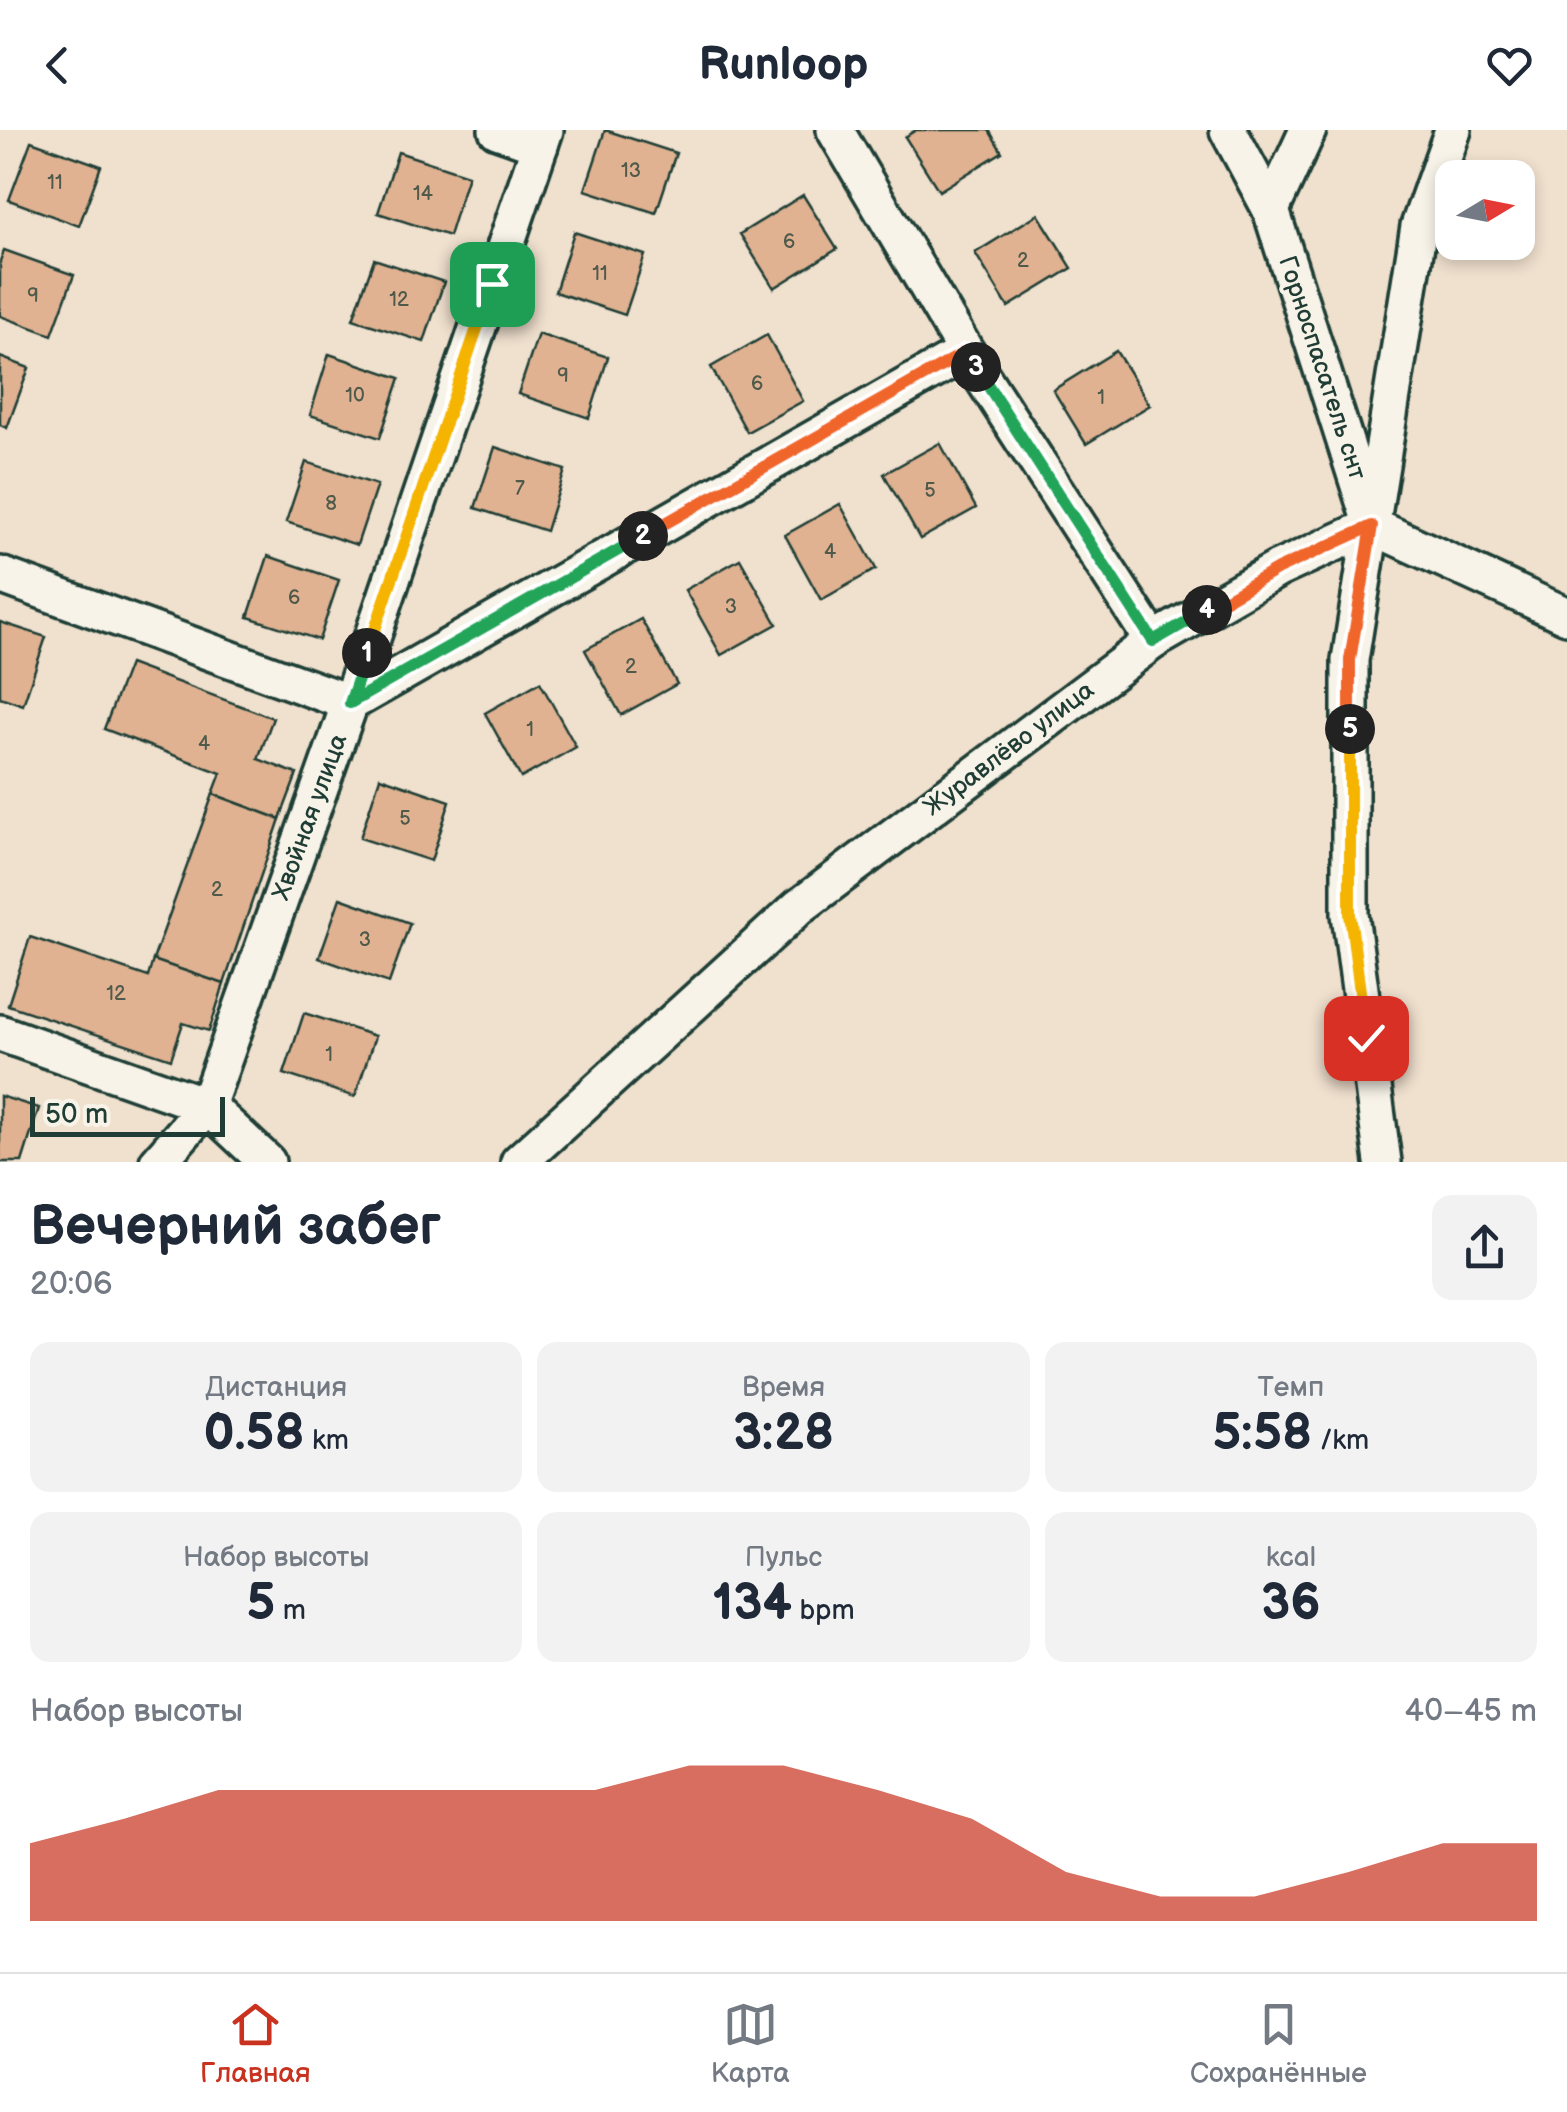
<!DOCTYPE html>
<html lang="ru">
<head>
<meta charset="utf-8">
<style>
	:root { --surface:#fff; --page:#f2f2f3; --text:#1f2937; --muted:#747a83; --line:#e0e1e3; --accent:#c8321e }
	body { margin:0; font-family:"Balsamiq Sans",sans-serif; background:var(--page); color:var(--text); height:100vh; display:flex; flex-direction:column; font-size:38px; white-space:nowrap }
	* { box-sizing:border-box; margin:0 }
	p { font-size:32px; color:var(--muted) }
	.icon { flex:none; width:55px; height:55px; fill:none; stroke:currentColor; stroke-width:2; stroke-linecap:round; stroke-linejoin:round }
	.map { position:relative; height:1032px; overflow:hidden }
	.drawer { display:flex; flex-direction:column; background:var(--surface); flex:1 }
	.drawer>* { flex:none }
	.needle { width:65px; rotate:80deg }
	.buttons { position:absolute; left:1435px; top:30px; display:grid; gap:20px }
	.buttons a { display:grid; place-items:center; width:100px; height:100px; border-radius:20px; background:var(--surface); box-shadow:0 5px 15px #0003; font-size:50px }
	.scale { position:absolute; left:30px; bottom:25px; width:195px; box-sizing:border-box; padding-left:10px; border:5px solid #1f3d34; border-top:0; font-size:28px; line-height:35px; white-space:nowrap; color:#1f3d34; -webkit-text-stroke:8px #f7f3e8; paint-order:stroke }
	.pin { position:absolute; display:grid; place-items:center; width:85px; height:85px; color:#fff; margin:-42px; border-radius:20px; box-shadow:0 5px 15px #0006 }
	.km { position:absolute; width:50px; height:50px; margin:-25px; border-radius:50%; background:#222; color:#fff; font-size:28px; line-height:50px; text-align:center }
	.round { display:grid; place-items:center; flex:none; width:105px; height:105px; border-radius:20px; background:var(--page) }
	.head { display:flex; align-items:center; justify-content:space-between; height:170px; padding:0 30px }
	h1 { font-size:55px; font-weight:600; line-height:75px }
	.stats { display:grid; grid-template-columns:repeat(3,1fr); gap:15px; height:170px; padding:10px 30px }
	.stats div { display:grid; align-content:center; border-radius:20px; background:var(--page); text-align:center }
	.stats b { font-size:50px; font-weight:600 }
	.stats small { font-size:28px; font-weight:400 }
	.stats p { font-size:28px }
	.chart { height:280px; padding:20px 30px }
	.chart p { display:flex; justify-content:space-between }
	.chart svg { width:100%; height:180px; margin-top:10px; fill:var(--accent); opacity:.7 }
	header { display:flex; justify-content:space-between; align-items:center; height:130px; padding:0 30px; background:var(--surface); font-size:45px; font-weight:600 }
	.tabs { display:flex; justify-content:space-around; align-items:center; height:140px; border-top:2px solid var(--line); background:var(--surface); font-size:28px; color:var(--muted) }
	.tabs a { display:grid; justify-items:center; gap:5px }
	.tabs .active { color:var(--accent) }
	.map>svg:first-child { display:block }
	.building { fill:#e0b291; stroke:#1f3d34; stroke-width:2.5 }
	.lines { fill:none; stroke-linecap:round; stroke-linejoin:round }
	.minor-casing { stroke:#1f3d34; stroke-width:42 }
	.minor { stroke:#f7f3e8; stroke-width:35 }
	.split-1-casing { stroke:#fff; stroke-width:20 }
	.split-2-casing { stroke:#fff; stroke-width:20 }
	.split-3-casing { stroke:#fff; stroke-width:20 }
	.split-4-casing { stroke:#fff; stroke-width:20 }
	.split-5-casing { stroke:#fff; stroke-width:20 }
	.split-6-casing { stroke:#fff; stroke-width:20 }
	.split-1 { stroke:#f5b400; stroke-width:12 }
	.split-2 { stroke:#22a559; stroke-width:12 }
	.split-3 { stroke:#f0652b; stroke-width:12 }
	.split-4 { stroke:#22a559; stroke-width:12 }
	.split-5 { stroke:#f0652b; stroke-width:12 }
	.split-6 { stroke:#f5b400; stroke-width:12 }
	.labels { text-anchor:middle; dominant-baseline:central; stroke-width:8; stroke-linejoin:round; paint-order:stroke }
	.number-label { font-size:20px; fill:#4f5a4b }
	.street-label { font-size:25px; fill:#1f3d34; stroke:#f7f3e8 }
</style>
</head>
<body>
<header><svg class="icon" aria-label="back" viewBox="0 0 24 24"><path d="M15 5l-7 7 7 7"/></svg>Runloop<svg class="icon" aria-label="heart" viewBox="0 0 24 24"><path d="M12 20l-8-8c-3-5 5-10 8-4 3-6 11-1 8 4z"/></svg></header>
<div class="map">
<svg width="1567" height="1032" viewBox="0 0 1567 1032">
	<rect width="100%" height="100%" fill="#f0e0ce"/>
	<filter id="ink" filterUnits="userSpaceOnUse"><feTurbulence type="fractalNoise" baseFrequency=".01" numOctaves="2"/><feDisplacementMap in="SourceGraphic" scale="20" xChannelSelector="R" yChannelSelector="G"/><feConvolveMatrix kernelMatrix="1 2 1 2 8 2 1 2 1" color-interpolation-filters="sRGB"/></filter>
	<g filter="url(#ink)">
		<!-- building -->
		<g class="building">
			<polygon points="605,0 676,23 656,83 585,60"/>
			<polygon points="916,0 989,0 1002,22 939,61 905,7"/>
			<polygon points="31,11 101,36 79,96 9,70"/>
			<polygon points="398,22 468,45 449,106 378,83"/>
			<polygon points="803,65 837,119 774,158 740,104"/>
			<polygon points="1038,84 1072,138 1008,177 975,123"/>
			<polygon points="574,102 645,125 625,185 555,162"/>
			<polygon points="4,120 74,145 52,205 0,186 0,131"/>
			<polygon points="374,129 444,152 424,212 353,189"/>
			<polygon points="538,204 608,227 589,288 518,264"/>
			<polygon points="767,205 803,271 747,302 711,237"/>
			<polygon points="1116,221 1150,275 1086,314 1053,260"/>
			<polygon points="329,224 400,248 380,308 310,285"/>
			<polygon points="0,227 29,238 7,298 0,295"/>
			<polygon points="940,313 976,378 920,409 884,344"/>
			<polygon points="495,317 565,340 546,401 475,378"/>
			<polygon points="306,332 377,355 357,415 286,392"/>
			<polygon points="840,374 876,439 821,470 785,405"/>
			<polygon points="268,426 339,450 319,510 248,487"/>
			<polygon points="740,429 777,494 721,525 685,460"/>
			<polygon points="641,489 677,554 621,585 585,520"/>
			<polygon points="0,492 46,507 23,575 0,567"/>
			<polygon points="129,534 273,588 258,629 297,644 280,689 213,664 221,643 104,599"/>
			<polygon points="540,552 576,617 521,648 485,583"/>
			<polygon points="380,647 450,671 431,731 360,708"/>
			<polygon points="213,664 280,689 224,854 153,830"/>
			<polygon points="340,768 410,793 389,853 319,828"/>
			<polygon points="30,807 148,847 153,830 224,854 209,901 183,893 171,929 8,875"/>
			<polygon points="304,883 375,906 355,967 284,944"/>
			<polygon points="0,966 39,978 22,1032 0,1032"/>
		</g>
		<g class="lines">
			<!-- minor casing -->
			<g class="minor-casing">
				<g id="minor">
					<polyline points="497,0 540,15"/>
					<polyline points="835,0 966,222 1153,511"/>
					<polyline points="1228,0 1271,80 1370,390"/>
					<polyline points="1271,80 1308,0"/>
					<polyline points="0,445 350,573 966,222"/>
					<polyline points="0,903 207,976 267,1032"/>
					<polyline points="158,1032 207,976 350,573 545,0"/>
					<polyline points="519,1032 799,777 1153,511 1278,439 1372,396 1567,486"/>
					<polyline points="1383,1032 1350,784 1350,530 1419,96 1453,0"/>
				</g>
			</g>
			<!-- minor -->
			<use href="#minor" class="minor"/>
		</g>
	</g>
	<g class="lines" filter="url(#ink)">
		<!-- split-1 casing -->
		<g class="split-1-casing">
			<polyline id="split-1" points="367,523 492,154"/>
		</g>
		<!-- split-2 casing -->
		<g class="split-2-casing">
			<polyline id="split-2" points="367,523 350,573 643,406"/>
		</g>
		<!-- split-3 casing -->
		<g class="split-3-casing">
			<polyline id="split-3" points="643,406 966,222 976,237"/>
		</g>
		<!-- split-4 casing -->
		<g class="split-4-casing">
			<polyline id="split-4" points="976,237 1153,511 1207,480"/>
		</g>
		<!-- split-5 casing -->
		<g class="split-5-casing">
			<polyline id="split-5" points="1207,480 1278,439 1372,396 1350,530 1350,599"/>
		</g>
		<!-- split-6 casing -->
		<g class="split-6-casing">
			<polyline id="split-6" points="1350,599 1350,784 1366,908"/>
		</g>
		<!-- split-1 -->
		<use href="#split-1" class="split-1"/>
		<!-- split-2 -->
		<use href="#split-2" class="split-2"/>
		<!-- split-3 -->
		<use href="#split-3" class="split-3"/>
		<!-- split-4 -->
		<use href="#split-4" class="split-4"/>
		<!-- split-5 -->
		<use href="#split-5" class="split-5"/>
		<!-- split-6 -->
		<use href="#split-6" class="split-6"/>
	</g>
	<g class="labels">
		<!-- number labels -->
		<g class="number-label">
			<text x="631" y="41">13</text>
			<text x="55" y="53">11</text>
			<text x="423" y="64">14</text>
			<text x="789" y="112">6</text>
			<text x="1023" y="131">2</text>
			<text x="600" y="144">11</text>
			<text x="33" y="166">9</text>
			<text x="399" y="170">12</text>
			<text x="563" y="246">9</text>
			<text x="757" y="254">6</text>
			<text x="355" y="266">10</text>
			<text x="1101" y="268">1</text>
			<text x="520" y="359">7</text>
			<text x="930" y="361">5</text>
			<text x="331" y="374">8</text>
			<text x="830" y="422">4</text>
			<text x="294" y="468">6</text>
			<text x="731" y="477">3</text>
			<text x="631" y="537">2</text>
			<text x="530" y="600">1</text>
			<text x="204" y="614">4</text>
			<text x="405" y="689">5</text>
			<text x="217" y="760">2</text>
			<text x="365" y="810">3</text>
			<text x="116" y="864">12</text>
			<text x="329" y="925">1</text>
		</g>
		<!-- street labels -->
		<g class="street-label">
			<text transform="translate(1322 238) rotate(72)">Горноспасатель снт</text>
			<text transform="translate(1009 619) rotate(-37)">Журавлёво улица</text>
			<text transform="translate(310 687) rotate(-70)">Хвойная улица</text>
		</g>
	</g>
</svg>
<div class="buttons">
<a><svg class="needle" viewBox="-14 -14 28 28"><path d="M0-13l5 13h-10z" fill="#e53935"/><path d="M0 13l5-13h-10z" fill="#747a83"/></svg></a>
</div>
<div class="scale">50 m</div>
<div class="pin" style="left:492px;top:154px;background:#1e9e55"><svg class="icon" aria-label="arrive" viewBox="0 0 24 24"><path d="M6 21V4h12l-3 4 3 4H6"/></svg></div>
<div class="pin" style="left:1366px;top:908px;background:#d93025"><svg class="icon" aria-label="check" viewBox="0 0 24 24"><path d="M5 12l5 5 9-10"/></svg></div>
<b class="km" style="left:367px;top:523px">1</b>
<b class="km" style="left:643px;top:406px">2</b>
<b class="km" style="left:976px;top:237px">3</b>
<b class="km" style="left:1207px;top:480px">4</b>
<b class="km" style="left:1350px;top:599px">5</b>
</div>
<section class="drawer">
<div class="head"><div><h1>Вечерний забег</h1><p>20:06</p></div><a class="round"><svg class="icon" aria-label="share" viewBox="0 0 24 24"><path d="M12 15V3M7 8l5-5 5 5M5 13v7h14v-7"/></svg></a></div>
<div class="stats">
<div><p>Дистанция</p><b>0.58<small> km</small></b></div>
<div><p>Время</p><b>3:28</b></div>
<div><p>Темп</p><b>5:58<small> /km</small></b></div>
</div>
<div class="stats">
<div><p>Набор высоты</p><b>5<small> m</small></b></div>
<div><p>Пульс</p><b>134<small> bpm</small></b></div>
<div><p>kcal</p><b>36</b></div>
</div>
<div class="chart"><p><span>Набор высоты</span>40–45 m</p>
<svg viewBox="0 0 160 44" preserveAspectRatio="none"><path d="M0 44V25L10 19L20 12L30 12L40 12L50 12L60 12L70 6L80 6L90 12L100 19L110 32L120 38L130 38L140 32L150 25L160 25V44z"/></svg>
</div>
</section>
<nav class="tabs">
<a class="active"><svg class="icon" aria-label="home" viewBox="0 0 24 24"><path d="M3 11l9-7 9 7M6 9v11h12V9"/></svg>Главная</a>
<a><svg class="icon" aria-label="map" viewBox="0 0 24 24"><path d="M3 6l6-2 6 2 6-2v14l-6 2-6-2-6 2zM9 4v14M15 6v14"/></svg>Карта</a>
<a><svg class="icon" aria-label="saved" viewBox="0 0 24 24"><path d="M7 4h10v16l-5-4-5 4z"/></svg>Сохранённые</a>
</nav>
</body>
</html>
